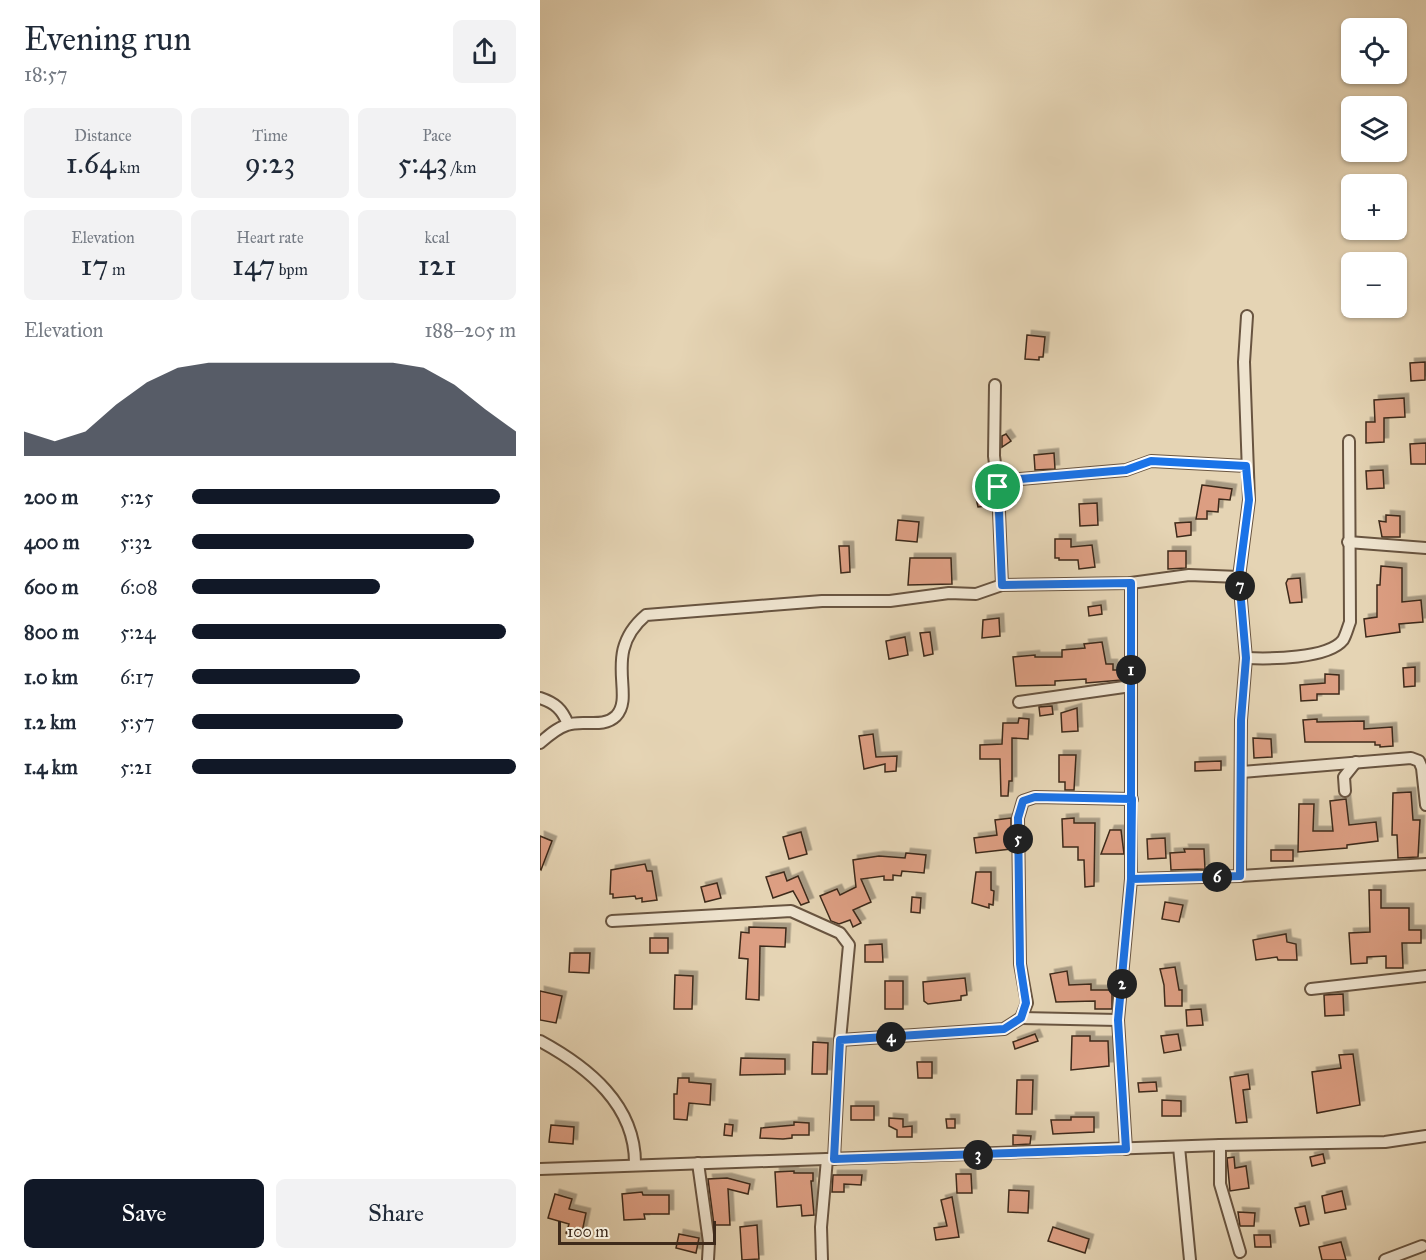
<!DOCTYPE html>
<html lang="en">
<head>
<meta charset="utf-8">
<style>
	:root { --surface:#fff; --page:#f2f2f3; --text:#1f2937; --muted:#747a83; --accent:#111827 }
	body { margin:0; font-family:"IM FELL Great Primer",serif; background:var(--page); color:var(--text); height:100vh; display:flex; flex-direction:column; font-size:22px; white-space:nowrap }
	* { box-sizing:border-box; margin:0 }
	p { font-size:20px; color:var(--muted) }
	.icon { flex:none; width:33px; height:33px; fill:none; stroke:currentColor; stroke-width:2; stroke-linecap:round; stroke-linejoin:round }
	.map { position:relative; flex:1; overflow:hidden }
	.drawer { display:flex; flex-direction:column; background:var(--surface); width:540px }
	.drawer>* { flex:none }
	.fabs { position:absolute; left:801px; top:18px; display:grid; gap:12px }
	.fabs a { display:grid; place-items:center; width:66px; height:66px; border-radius:9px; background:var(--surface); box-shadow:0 2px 4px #0004; font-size:30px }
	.scale { position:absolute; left:18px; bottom:15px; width:158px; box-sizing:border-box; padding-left:6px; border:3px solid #3e2a1a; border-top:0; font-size:16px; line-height:21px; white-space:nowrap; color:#3e2a1a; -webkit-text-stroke:4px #eee3ce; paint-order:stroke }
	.pin { position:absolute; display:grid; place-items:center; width:51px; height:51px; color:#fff; margin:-26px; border:3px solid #fff; border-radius:50%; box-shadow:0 2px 6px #0007 }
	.km { position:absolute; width:30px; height:30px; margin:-15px; border-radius:50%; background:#222; color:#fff; font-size:16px; line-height:30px; text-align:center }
	.round { display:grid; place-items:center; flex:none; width:63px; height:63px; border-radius:9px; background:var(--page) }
	.overview { display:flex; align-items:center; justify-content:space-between; height:102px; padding:0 24px }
	h1 { font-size:33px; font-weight:600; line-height:45px }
	.figures { display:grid; grid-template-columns:repeat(3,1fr); gap:9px; height:102px; padding:6px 24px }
	.figures div { display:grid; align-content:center; border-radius:9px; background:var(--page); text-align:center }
	.figures b { font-size:30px; font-weight:600 }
	.figures small { font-size:16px; font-weight:400 }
	.figures p { font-size:16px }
	.chart { height:168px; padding:12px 24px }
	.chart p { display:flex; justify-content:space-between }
	.chart svg { width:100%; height:108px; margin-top:6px; fill:var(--accent); opacity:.7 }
	.cta { display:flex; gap:12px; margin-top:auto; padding:12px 24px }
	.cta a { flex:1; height:69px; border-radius:9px; background:var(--accent); color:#fff; font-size:24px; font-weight:600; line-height:69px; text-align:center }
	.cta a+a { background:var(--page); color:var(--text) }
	ul { padding:0 24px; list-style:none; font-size:20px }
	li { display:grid; grid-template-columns:96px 72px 1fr; align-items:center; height:45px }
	li i { height:15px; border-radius:8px; background:var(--accent) }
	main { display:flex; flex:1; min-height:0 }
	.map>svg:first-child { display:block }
	.building { fill:#dc9e82; stroke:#3e2a1a; stroke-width:1.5; filter:url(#shadow) }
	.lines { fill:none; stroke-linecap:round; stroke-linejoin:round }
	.minor-casing { stroke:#685440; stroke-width:14 }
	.minor { stroke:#eee3ce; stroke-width:10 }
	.route-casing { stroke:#fff; stroke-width:12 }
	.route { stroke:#1a73e8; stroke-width:8 }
</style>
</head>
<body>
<main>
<section class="drawer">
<div class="overview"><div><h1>Evening run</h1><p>18:57</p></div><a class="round"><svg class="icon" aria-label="share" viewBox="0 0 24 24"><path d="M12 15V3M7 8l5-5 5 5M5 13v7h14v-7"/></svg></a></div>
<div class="figures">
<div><p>Distance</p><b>1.64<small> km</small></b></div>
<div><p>Time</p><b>9:23</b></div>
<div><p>Pace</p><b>5:43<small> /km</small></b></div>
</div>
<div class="figures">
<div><p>Elevation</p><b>17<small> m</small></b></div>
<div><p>Heart rate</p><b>147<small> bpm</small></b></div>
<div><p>kcal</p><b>121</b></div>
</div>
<div class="chart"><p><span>Elevation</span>188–205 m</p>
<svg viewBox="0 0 160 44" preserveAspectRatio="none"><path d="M0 44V34L10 38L20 34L30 23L40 14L50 8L60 6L70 6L80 6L90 6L100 6L110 6L120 6L130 8L140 15L150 25L160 34V44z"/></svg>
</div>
<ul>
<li><b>200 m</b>5:25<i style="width:95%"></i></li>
<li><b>400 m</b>5:32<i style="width:87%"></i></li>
<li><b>600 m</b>6:08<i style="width:58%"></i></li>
<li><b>800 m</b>5:24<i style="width:97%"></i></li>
<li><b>1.0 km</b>6:17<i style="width:52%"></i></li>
<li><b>1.2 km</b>5:57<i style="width:65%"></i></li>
<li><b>1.4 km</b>5:21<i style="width:100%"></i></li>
</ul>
<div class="cta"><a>Save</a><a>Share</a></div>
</section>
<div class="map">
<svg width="886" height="1260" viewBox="0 0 886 1260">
	<defs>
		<filter id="shadow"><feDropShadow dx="4.5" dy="-4.5" stdDeviation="0" flood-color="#0004"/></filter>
	</defs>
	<rect width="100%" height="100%" fill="#e5d4b4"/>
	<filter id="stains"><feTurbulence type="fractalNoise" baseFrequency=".00333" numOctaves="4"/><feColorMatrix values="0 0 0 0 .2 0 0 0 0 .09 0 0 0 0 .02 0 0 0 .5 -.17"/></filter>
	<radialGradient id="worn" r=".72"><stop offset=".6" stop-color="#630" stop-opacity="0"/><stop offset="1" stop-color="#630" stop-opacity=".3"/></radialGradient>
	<!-- building -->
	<g class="building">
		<polygon points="487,335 505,337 503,357 499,357 499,360 485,359"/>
		<polygon points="885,362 885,380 871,381 870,363"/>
		<polygon points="864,398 865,417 844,418 844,442 826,443 826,422 835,422 834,400"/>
		<polygon points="466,434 471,441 462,447 462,436"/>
		<polygon points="886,443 886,464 871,464 870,444"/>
		<polygon points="514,453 515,469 495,470 494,455"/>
		<polygon points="843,470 844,488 827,489 826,471"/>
		<polygon points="662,485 692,489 690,500 679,499 678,512 667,511 667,519 656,519"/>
		<polygon points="445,496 446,506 438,507 436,498"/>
		<polygon points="557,503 558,525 540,526 539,504"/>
		<polygon points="846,515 860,516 860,537 842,537 839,521 846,522"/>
		<polygon points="358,520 379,522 377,542 356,540"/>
		<polygon points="651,522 651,535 637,537 635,523"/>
		<polygon points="515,539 531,539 531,547 552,545 555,567 539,569 538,560 519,560 519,558 515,558"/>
		<polygon points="299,546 309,546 310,572 301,573"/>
		<polygon points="628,551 646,551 646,568 628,569"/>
		<polygon points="370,558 411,558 412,584 368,585"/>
		<polygon points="841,566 862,568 862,602 881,600 883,622 859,624 860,632 826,637 824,619 837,617 837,585 840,585"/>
		<polygon points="760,578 762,602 750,603 746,583 748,579"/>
		<polygon points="561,605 562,614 549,616 548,607"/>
		<polygon points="459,618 460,636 442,638 443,620"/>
		<polygon points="390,632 393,654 384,656 380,633"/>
		<polygon points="365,637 368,655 349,659 346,641"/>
		<polygon points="562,642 566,664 573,664 573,670 581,670 582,680 546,683 546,679 515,681 515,685 476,686 473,657 495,655 495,657 522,657 522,650 545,648 544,644"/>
		<polygon points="875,667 875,686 864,687 863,668"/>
		<polygon points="785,674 799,675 799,694 777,694 777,700 761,701 760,685 785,683"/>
		<polygon points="512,706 513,714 500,716 499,707"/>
		<polygon points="537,708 538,731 522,732 521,713"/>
		<polygon points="479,718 489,719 488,739 472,738 472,781 469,781 468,796 461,796 460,759 440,759 440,745 462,744 463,723 478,723"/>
		<polygon points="777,719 777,722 824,721 824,729 852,727 853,746 840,747 840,745 835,745 835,742 765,742 763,720"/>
		<polygon points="333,734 336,757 357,756 356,771 345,772 345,764 324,769 319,736"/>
		<polygon points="713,738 731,739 732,757 714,758"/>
		<polygon points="519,755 536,755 534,790 525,790 525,782 519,782"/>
		<polygon points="681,761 681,770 655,771 655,762"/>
		<polygon points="871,792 873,820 880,820 878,857 858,858 857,835 852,835 853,793"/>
		<polygon points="806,799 809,825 836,822 838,841 807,845 807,848 758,852 759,804 774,804 773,831 793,831 790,801"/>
		<polygon points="471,818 471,849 436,853 434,838 457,835 455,820"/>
		<polygon points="534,818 534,823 555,823 554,886 545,887 544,860 538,860 538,847 523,847 522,819"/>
		<polygon points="570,830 581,830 584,854 561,854"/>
		<polygon points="261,832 267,854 249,859 243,837"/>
		<polygon points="0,836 12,841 1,870 0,869"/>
		<polygon points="625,838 626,858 608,859 607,839"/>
		<polygon points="644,849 664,849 665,869 631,870 630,853 645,852"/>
		<rect x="731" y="850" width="22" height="11"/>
		<polygon points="366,853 386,855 384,873 362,871 361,876 353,875 353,880 344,880 344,876 321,879 331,902 313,910 321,923 313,927 310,920 299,924 291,921 280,896 297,889 300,895 316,887 313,860 339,856 365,858"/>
		<polygon points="105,864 107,871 112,871 117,900 102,902 102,898 96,899 95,896 73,898 73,894 70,894 71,870"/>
		<polygon points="244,872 247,881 258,876 269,902 261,905 253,891 233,898 226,877"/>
		<polygon points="436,872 451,872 451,890 454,891 453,905 449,904 449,908 432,903"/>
		<polygon points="177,883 181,898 165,902 161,887"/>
		<polygon points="829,890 841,890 841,908 869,908 869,930 881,930 881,943 862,943 863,968 846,968 846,956 827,957 827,963 811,964 809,933 830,932"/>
		<polygon points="372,897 381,898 380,913 371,912"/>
		<polygon points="625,902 643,905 639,922 622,919"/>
		<polygon points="209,927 246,928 245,947 220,946 219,1000 206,999 208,959 199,958 201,932 209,933"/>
		<polygon points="746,934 747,942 756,944 757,960 738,960 737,957 716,960 713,940"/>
		<rect x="110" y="938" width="18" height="15"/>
		<polygon points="342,944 343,962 325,962 325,945"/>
		<polygon points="30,953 50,953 49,973 29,972"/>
		<polygon points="635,967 639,990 642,990 642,1006 625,1006 624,985 620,969"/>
		<polygon points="527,971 529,985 551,984 551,990 572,990 572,1009 555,1009 555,1001 516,1002 510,974"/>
		<polygon points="135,975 153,976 152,1009 134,1009"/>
		<polygon points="425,978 427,995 421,996 421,1000 388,1004 384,1001 383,982"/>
		<rect x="345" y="981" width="18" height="28"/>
		<polygon points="0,991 22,996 16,1023 0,1020"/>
		<polygon points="803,994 804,1015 785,1016 784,995"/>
		<polygon points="661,1009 663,1025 647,1026 646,1010"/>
		<polygon points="495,1034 498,1041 475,1049 473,1042"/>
		<polygon points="638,1034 641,1050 624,1053 621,1036"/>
		<polygon points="532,1036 550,1036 550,1041 568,1041 569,1066 531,1070"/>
		<polygon points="273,1042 288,1043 287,1074 272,1074"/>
		<polygon points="813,1054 820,1105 777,1113 772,1072 801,1068 799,1055"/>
		<polygon points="201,1058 245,1059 245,1074 200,1075"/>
		<polygon points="377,1062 392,1062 392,1078 378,1078"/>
		<polygon points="708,1074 710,1089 703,1090 707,1122 696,1123 690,1077"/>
		<polygon points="138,1078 149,1078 149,1082 171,1084 170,1105 149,1103 147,1120 134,1119 134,1094 137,1094"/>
		<polygon points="477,1080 493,1080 492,1114 476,1114"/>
		<polygon points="616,1082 617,1091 599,1092 598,1083"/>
		<polygon points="622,1100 641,1101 641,1116 622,1116"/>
		<rect x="311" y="1106" width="23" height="14"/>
		<polygon points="531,1117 554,1117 554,1132 513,1134 511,1120 531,1120"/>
		<polygon points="349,1118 363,1119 363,1127 372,1126 372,1137 357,1137 357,1130 349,1126"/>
		<polygon points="406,1119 415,1119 415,1128 407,1128"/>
		<polygon points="254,1122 269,1123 269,1135 252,1135 252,1138 243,1139 220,1138 221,1128 254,1125"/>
		<polygon points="185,1124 193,1125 192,1136 184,1135"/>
		<polygon points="11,1125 34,1127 33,1144 9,1142"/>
		<polygon points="473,1135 491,1136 490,1144 473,1145"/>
		<polygon points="783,1154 785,1163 772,1166 770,1157"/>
		<polygon points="694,1157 695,1168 706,1166 709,1188 690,1191 687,1158"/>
		<polygon points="254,1171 254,1173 273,1173 273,1181 271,1181 274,1215 262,1216 261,1205 237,1207 235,1172"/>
		<polygon points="416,1174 431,1174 432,1193 417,1193"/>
		<polygon points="293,1175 322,1175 321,1185 304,1184 304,1192 292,1192"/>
		<polygon points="187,1178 210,1184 208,1194 188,1189 190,1225 174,1225 168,1179"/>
		<polygon points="469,1190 489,1191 488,1213 468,1212"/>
		<polygon points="802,1191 806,1209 785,1213 782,1196"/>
		<polygon points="102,1192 103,1195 129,1195 129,1214 104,1214 105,1219 84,1220 82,1194"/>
		<polygon points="15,1194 32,1199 29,1209 46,1213 41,1237 26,1233 29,1224 8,1218"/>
		<polygon points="412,1197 419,1237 396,1240 394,1228 407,1226 401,1200"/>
		<polygon points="765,1206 769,1224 760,1226 755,1208"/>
		<polygon points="698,1212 715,1213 714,1226 700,1226"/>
		<polygon points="217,1225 219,1259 202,1260 200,1227"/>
		<polygon points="513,1227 549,1239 545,1253 508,1241"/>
		<polygon points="139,1234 159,1238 156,1253 136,1248"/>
		<polygon points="714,1235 730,1235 731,1247 715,1247"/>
		<polygon points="801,1242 806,1260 782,1260 779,1247"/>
	</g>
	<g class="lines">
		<!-- minor casing -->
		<g class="minor-casing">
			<g id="minor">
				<polyline points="455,385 454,456 458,487 462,585"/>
				<polyline points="458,487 480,479 586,470 611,461 706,466"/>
				<polyline points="808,542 886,548"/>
				<path d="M 706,658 C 729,659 788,659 803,640 C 806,635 808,627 810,622 L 809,441"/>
				<path d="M 0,698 C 15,703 22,709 28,724"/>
				<polyline points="479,702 591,686"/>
				<path d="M 0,743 C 8,736 17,728 27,725 C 42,719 63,729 76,716 C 96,695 61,653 106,615 L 282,601 L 350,601 L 409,593 L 436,594 L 462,585 L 591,583 L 649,575 L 699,577"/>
				<polyline points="702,772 871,758 879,761 882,768 886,805"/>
				<polyline points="805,791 804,777 816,762"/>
				<polyline points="700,876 701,720 706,658 699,577 709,500 704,362 707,316"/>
				<polyline points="591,879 700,876 886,864"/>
				<polyline points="72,921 251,911 300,933 309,945 300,1040 294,1159"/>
				<polyline points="771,989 886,976"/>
				<polyline points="481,1018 578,1020"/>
				<polyline points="300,1040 464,1029 481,1018 487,1003 480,964 478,818 483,801 495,797 592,799"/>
				<path d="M 0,1041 C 48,1067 96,1105 95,1165"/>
				<polyline points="680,1145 680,1184 700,1252"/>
				<polyline points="639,1147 650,1260"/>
				<polyline points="586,1149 578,1020 591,879 591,583"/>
				<polyline points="158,1163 169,1242 168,1260"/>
				<polyline points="0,1169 680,1145 845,1142 886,1136"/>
				<polyline points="282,1260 281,1227 287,1159"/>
				<polyline points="845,1260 882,1246"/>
			</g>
		</g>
		<!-- minor -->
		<use href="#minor" class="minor"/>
	</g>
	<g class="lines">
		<!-- route casing -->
		<g class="route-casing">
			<polyline id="route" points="458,487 462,585 591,583 591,879 578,1020 586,1149 294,1159 300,1040 464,1029 481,1018 486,1003 480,964 478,818 483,801 495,797 592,799 591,879 700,876 701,720 706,658 699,577 709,500 706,466 611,461 586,470 480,479 458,487"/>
		</g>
		<!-- route -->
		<use href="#route" class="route"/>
	</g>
	<rect width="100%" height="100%" filter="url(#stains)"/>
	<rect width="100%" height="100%" fill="url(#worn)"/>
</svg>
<div class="fabs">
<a><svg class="icon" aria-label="locate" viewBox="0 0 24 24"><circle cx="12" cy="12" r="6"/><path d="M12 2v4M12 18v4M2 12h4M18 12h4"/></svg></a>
<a><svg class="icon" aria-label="layers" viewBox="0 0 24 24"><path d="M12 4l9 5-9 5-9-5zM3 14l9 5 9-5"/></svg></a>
<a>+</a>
<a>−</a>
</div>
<div class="scale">100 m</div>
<div class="pin" style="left:458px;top:487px;background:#1e9e55"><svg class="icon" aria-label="arrive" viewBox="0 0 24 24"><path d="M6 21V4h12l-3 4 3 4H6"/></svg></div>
<b class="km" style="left:591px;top:670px">1</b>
<b class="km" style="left:582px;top:984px">2</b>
<b class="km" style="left:438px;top:1155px">3</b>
<b class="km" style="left:351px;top:1037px">4</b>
<b class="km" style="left:478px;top:839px">5</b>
<b class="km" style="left:677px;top:877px">6</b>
<b class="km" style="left:700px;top:586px">7</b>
</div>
</main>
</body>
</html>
